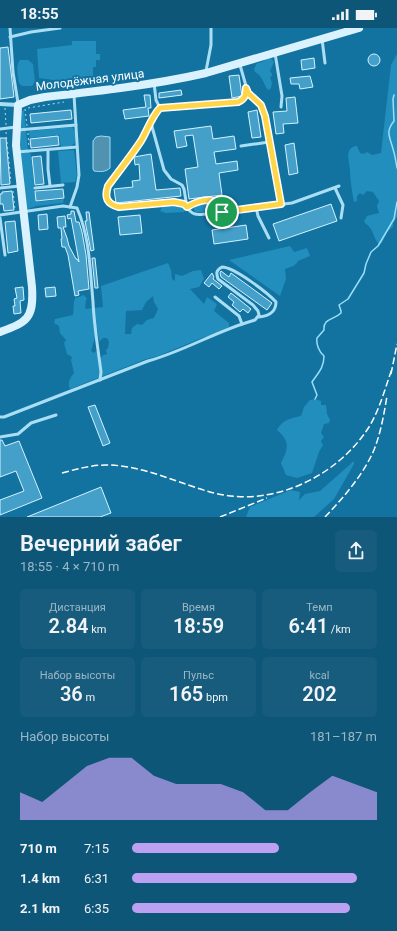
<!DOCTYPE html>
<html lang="ru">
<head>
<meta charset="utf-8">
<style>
	:root { --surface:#0e5678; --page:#175c7d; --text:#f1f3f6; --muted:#9bb7c6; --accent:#bca0f2 }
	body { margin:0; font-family:Roboto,sans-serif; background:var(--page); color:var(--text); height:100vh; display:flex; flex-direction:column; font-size:15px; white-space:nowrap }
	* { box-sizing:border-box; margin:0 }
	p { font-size:13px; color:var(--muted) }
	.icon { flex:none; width:22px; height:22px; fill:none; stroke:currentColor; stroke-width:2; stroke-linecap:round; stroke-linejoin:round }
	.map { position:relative; height:489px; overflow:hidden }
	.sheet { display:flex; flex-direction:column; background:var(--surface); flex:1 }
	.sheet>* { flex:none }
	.pin { position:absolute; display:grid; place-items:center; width:34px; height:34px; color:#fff; margin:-17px; border:2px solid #fff; border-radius:50%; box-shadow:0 1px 4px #0007 }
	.round { display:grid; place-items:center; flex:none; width:42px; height:42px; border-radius:6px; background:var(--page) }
	.summary { display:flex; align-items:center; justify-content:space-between; height:68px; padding:0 20px }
	h1 { font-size:22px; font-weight:600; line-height:30px }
	.figures { display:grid; grid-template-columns:repeat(3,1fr); gap:6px; height:68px; padding:4px 20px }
	.figures div { display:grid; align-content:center; border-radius:6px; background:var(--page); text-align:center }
	.figures b { font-size:20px; font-weight:600 }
	.figures small { font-size:11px; font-weight:400 }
	.figures p { font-size:11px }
	.chart { height:112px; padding:8px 20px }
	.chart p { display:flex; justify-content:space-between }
	.chart svg { width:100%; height:72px; margin-top:4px; fill:var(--accent); opacity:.7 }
	ul { padding:0 20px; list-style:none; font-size:13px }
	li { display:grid; grid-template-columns:64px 48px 1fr; align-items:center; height:30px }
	li i { height:10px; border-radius:5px; background:var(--accent) }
	.status { display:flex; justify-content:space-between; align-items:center; height:28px; padding:0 20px; background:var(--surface); direction:ltr }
	.status svg { height:11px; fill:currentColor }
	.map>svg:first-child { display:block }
	.green { fill:#218ebd; fill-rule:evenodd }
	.water { fill:#5092af; stroke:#9cddf8 }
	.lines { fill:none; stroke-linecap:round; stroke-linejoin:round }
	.stream { stroke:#9cddf8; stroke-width:1.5 }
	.building { fill:#44a0c9; stroke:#d3f1fe }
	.path { stroke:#aadef5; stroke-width:1; stroke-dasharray:2 3; stroke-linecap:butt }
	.lane { stroke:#aadef5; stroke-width:3 }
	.street { stroke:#aadef5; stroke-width:4 }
	.secondary { stroke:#daf2fd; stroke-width:8 }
	.rail { stroke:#fff; stroke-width:1.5; stroke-dasharray:7 3; stroke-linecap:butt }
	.route-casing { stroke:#fff; stroke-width:8 }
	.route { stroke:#ffd54a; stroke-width:5 }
	.labels { text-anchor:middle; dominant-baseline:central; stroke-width:4; stroke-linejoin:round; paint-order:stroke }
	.street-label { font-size:12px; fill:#fff; stroke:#1273a0 }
</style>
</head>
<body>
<div class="status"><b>18:55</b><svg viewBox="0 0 49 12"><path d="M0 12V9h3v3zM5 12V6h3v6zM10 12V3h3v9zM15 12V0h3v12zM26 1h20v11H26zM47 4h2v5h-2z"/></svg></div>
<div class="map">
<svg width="397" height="489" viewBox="0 0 397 489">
	<rect width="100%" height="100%" fill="#1273a0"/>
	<!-- green -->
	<g class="green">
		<polygon points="72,13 96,13 96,26 100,26 100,32 96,32 96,39 93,39 93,53 87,54 86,57 58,58 54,52 39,50 37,21 72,17"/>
		<path d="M 397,26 L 397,189 L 393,195 L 393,199 L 387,204 L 382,215 L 379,216 C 372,209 375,202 365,195 L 364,193 L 367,188 L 379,185 L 377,178 L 379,173 L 373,164 L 367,163 L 363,167 L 360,165 L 357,168 L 357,173 L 354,174 C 352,163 350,153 350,142 C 350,135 343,119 357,118 L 360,125 L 364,126 L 367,124 L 372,127 L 381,125 L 391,37 Z"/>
		<path d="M 270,29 L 274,34 L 270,43 L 272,46 L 272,48 L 270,49 L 272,55 L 271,60 L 269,62 L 267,61 C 263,54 262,48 255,44 L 254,41 L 257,35 L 262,34 Z"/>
		<path d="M 20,32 L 28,32 L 33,36 L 35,54 L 32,58 L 22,58 L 19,55 C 18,48 15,38 20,32 Z"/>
		<polygon points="24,82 28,123 31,127 36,174 64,171 63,175 36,178 28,181 26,179 19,111 21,83"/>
		<path d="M 72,99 C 76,103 75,110 75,115 L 71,118 L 61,119 L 59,107 L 30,110 L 29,103 Z"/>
		<polygon points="74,122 77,147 75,154 61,155 58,123"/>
		<path d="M 204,174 C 212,173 216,174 220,182 L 208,184 L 195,184 L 193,179 L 197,176 Z"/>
		<polygon points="177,176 184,179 185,182 184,184 166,185 160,183 163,178"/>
		<path d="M 290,218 L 294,224 L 307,220 L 310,228 L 298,233 C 296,238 290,239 285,241 L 286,251 L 280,268 L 229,232 Z"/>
		<path d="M 168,235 L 171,242 L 172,251 L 175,253 L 175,246 L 182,248 L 193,243 L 201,242 L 204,251 L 199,259 L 190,261 L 204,276 L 207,269 L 217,276 L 214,283 L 229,295 L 229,299 L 158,328 L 146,331 L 70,361 C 67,355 70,350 74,345 L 71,332 L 72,329 L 67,326 L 64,315 L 66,312 L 60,305 L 59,298 L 54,295 L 55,291 L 73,287 C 74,281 73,276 75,270 L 84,267 L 87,271 L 86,272 L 85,281 L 103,279 L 101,258 ZM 153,268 L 154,274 L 158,281 L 154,290 L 147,292 L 142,297 L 137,296 L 132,300 L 131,306 L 125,306 L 126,283 L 142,282 L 146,274 ZM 97,301 L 99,312 L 100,313 L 103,310 L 107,310 L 109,314 L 108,320 L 106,322 L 107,326 L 103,327 L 101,330 L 99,325 L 96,323 L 94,325 L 91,323 L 95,310 Z"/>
		<path d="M 315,371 L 321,373 L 321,377 L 326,377 L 327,386 L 330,392 L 329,395 L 324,396 L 321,405 L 324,409 L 321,413 L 323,417 L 319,424 L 312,445 L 297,450 L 286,447 L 281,435 C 288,421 291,414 277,402 C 282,392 291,390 301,388 L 304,379 L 310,372 Z"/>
		<polygon points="354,433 354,436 334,471 314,489 246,489 250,479 291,462 300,464 299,472 305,466 320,463"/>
	</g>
	<!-- water -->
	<path class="water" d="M 101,108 L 110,109 L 110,140 C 106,144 100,144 94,143 L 93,141 L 93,113 L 96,109 Z"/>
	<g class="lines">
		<!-- stream -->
		<g class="stream">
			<path d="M 394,67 L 393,71 L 394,93 C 385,104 390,109 393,121 C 395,127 396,134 397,140"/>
			<path d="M 315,371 L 317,367 L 312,354 C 318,345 324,340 324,328 C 319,324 316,316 317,310 L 324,302 C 323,290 334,292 341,285 L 341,283 L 339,277 L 348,271 L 364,245 L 366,236 L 371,224 L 378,218 L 391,196 L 394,191 L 397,174"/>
		</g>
	</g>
	<!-- building -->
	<g class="building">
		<polygon points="8,19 14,69 0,71 0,20"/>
		<circle cx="374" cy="32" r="6"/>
		<polygon points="314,30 315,40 302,42 301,32"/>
		<polygon points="239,47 242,68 232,70 229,48"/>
		<polygon points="310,48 313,59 300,61 299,56 291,56 290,50"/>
		<polygon points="181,62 182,67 159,70 159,65"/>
		<polygon points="144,67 150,67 151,80 148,80 149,88 125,91 123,82 146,79"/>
		<polygon points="295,69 298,95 283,96 284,105 276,106 273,84 287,83 286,70"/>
		<polygon points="71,82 72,91 31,95 30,86"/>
		<polygon points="257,82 261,109 252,110 248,84"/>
		<polygon points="211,98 213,111 234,108 236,121 214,124 216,136 237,133 238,142 219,145 222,167 189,171 185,141 198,139 193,107 185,108 187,118 177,120 174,103"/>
		<polygon points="58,108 59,117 31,120 30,111"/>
		<polygon points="0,110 6,110 10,156 1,157"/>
		<polygon points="294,115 298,145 289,147 285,117"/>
		<polygon points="151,126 156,162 180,160 181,168 116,175 114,161 133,159 132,153 140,152 139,136 135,137 134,129"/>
		<polygon points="41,128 44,156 35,157 32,129"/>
		<polygon points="63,161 64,170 36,173 35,163"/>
		<polygon points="12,163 14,182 4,183 3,176 0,176 0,166 2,166 2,164"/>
		<polygon points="331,176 337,193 279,213 273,196"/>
		<polygon points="71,183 74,183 76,194 79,194 82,204 86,227 89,261 78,263 79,267 75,268 68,227 65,219 62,219 61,211 62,211 61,200 58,200 57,189 65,188 66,199 63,199 67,210 69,218 76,231 77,231 79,234 71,190 68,191 67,187 71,186"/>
		<polygon points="86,184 89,184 94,222 91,223 85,193 87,193"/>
		<polygon points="47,186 48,201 39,202 38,187"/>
		<polygon points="140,187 142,205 120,207 118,189"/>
		<polygon points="15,193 18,223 8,225 5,194"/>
		<polygon points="246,197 248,211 214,216 212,202"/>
		<polygon points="92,230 95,230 98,260 95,260"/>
		<polygon points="221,243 229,249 231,245 272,275 267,282 221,249 220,245"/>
		<polygon points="212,245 214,249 213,251 222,258 219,261 212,255 209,259 204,255"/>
		<polygon points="23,259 24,272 20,273 21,285 14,286 13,278 15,278 14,271 17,270 15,260"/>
		<polygon points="55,259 56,268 46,269 45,260"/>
		<polygon points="231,265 251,281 248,285 243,281 240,284 232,277 234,274 228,269"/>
		<polygon points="95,377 110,415 103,418 88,379"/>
		<polygon points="0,412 2,412 5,418 19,413 42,470 0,487 0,472 24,463 16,443 0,449"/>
		<polygon points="101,459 111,485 100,489 27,489"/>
	</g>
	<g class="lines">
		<!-- path -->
		<g class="path">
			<polyline points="5,80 6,97"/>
			<polyline points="28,80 64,74"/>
			<polyline points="25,81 27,98"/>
			<polyline points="6,104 11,154"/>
			<polyline points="28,105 29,120"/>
			<polyline points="13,163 15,182"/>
		</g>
		<!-- lane -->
		<g class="lane">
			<polyline points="10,0 13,44 18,75"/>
			<polyline points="10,9 31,4 60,0"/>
			<polyline points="322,11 325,35"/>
			<polyline points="275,25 282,68 281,79"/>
			<polyline points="240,37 248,65 261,77 265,88 281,176"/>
			<polyline points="206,43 211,17 211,0"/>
			<polyline points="154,55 156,72 160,80"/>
			<path d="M 246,60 C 246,67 245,71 238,74 L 160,80 L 154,88 L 142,111 L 108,158 C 104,170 107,176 119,179 L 180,174 C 186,176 189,185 195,186 C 199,187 203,186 206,186 L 292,175 L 339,158"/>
			<path d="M 151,95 L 164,142 L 171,151 L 182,157 L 184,161 L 187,179 C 199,172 217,166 222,184"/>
			<polyline points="0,101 16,99"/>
			<polyline points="18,102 76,97"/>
			<polyline points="241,118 269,114"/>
			<polyline points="48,122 48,141 50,158"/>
			<polyline points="17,124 77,119"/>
			<polyline points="0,160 20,158"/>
			<polyline points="35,160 63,157"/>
			<polyline points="335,160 343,177 341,190"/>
			<polyline points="70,179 77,159 79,147 74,67"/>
			<polyline points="256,179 258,188 269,210"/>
			<path d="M 0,187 L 63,178 L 77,180 C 90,210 90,242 93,274 C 94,297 98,321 101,344 L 100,352"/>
			<polyline points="0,190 5,227"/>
			<polyline points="215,269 239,288 242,296"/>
			<path d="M 0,389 L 4,389 L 148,333 C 185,323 218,302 255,292 L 259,287 L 258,283 L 253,277 L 218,251 C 216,245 216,242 222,239 C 234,239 268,265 276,274 C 276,285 268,288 259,289"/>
			<polyline points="0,409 18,406 31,395 56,387"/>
		</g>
		<!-- street -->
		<polyline class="street" points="0,76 18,77"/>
		<!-- secondary -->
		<path class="secondary" d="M 0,304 C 27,294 34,291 32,259 L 16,117 L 18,77 L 30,72 L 45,69 C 99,63 153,57 206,45 L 359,0"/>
		<!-- rail -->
		<g class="rail">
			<polyline points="391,346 397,316"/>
			<path d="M 62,445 C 77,441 91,437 106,437 C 144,437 179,456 214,465 C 272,480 337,449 369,399 C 380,381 385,360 392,341"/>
			<polyline points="220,489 267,470"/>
			<path d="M 325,489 C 344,469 363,447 374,422 C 381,404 384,386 387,368"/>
		</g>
	</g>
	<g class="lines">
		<!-- route casing -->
		<g class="route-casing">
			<path id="route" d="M 246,60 L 248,65 L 261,77 L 265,88 L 281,176 L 222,184 C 218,166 199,172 187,179 L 184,176 L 174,174 L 119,179 C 107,176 104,170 108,158 C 119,143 131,128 141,113 C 147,103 152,88 160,80 L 238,74 C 245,71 246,67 246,60 Z"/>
		</g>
		<!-- route -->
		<use href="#route" class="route"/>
	</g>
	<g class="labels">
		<!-- street labels -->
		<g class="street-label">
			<text transform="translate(90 52) rotate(-7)">Молодёжная улица</text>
		</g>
	</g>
</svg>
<div class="pin" style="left:222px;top:184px;background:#1e9e55"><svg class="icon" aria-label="arrive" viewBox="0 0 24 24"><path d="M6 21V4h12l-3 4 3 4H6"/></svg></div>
</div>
<section class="sheet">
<div class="summary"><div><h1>Вечерний забег</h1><p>18:55 · 4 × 710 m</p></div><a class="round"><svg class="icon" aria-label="share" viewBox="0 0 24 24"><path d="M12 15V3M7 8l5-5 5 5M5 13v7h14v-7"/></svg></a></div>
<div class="figures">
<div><p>Дистанция</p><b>2.84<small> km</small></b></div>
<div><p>Время</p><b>18:59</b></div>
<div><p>Темп</p><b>6:41<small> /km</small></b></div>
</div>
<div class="figures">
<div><p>Набор высоты</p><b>36<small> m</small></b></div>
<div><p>Пульс</p><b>165<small> bpm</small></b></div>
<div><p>kcal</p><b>202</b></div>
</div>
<div class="chart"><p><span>Набор высоты</span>181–187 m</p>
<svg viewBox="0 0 160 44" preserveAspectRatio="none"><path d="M0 44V27L10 33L20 22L30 11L40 6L50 6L60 17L70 22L80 22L90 22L100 27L110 38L120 38L130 27L140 17L150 22L160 27V44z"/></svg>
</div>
<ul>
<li><b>710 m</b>7:15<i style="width:60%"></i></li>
<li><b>1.4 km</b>6:31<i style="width:92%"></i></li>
<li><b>2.1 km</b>6:35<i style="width:89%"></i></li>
</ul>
</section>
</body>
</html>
